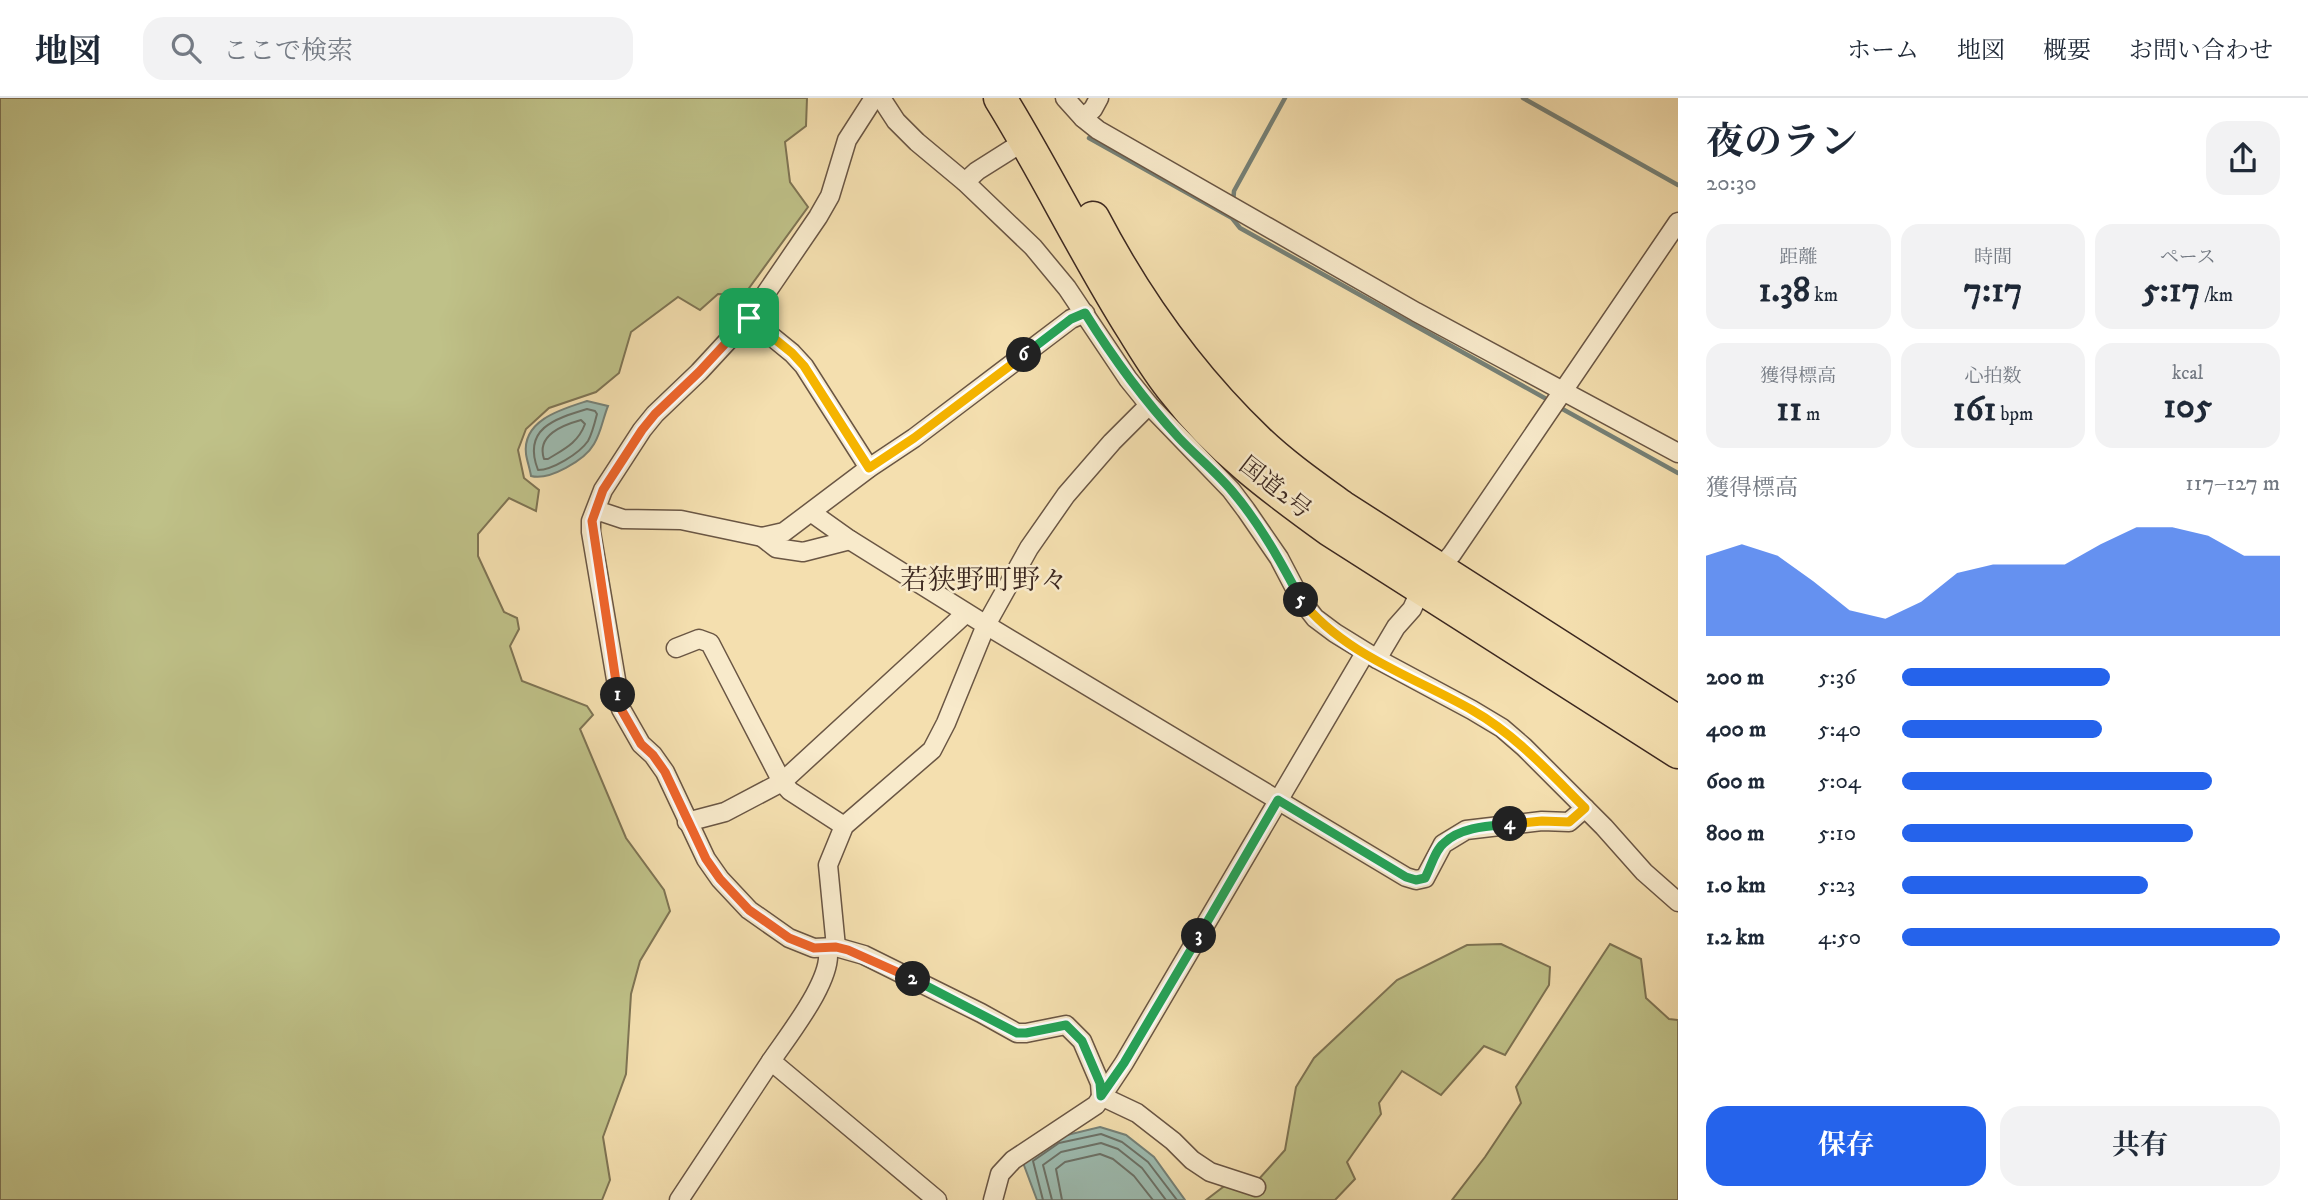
<!DOCTYPE html>
<html lang="ja">
<head>
<meta charset="utf-8">
<style>
	:root { --surface:#fff; --page:#f2f2f3; --text:#1f2937; --muted:#747a83; --line:#e0e1e3; --accent:#2563eb }
	body { margin:0; font-family:"IM FELL DW Pica","Noto Serif JP",serif; background:var(--page); color:var(--text); height:100vh; display:flex; flex-direction:column; font-size:26px; white-space:nowrap }
	* { box-sizing:border-box; margin:0 }
	p { font-size:23px; color:var(--muted) }
	.icon { flex:none; width:38px; height:38px; fill:none; stroke:currentColor; stroke-width:2; stroke-linecap:round; stroke-linejoin:round }
	.map { position:relative; flex:1; overflow:hidden }
	.details { display:flex; flex-direction:column; background:var(--surface); width:630px }
	.details>* { flex:none }
	.pin { position:absolute; display:grid; place-items:center; width:60px; height:60px; color:#fff; margin:-30px; border-radius:14px; box-shadow:0 4px 10px #0006 }
	.km { position:absolute; width:35px; height:35px; margin:-18px; border-radius:50%; background:#222; color:#fff; font-size:19px; line-height:35px; text-align:center }
	.round { display:grid; place-items:center; flex:none; width:74px; height:74px; border-radius:21px; background:var(--page) }
	.overview { display:flex; align-items:center; justify-content:space-between; height:119px; padding:0 28px }
	h1 { font-size:38px; font-weight:700; line-height:52px }
	.figures { display:grid; grid-template-columns:repeat(3,1fr); gap:10px; height:119px; padding:7px 28px }
	.figures div { display:grid; align-content:center; border-radius:18px; background:var(--page); text-align:center }
	.figures b { font-size:35px; font-weight:700 }
	.figures small { font-size:19px; font-weight:400 }
	.figures p { font-size:19px }
	.chart { height:196px; padding:14px 28px }
	.chart p { display:flex; justify-content:space-between }
	.chart svg { width:100%; height:126px; margin-top:7px; fill:var(--accent); opacity:.7 }
	.button { display:flex; gap:14px; margin-top:auto; padding:14px 28px }
	.button a { flex:1; height:80px; border-radius:21px; background:var(--accent); color:#fff; font-size:28px; font-weight:700; line-height:80px; text-align:center }
	.button a+a { background:var(--page); color:var(--text) }
	ul { padding:0 28px; list-style:none; font-size:23px }
	li { display:grid; grid-template-columns:112px 84px 1fr; align-items:center; height:52px }
	li i { height:18px; border-radius:9px; background:var(--accent) }
	header { display:flex; align-items:center; gap:42px; box-sizing:border-box; height:98px; padding:0 35px; background:var(--surface); border-bottom:2px solid var(--line) }
	header strong { font-size:33px }
	nav { display:flex; gap:38px; margin-inline-start:auto; font-size:24px }
	.search { width:490px; height:63px; background:var(--page); display:flex; align-items:center; gap:18px; box-sizing:border-box; padding:0 24px; border-radius:21px; color:var(--muted); font-size:26px }
	main { display:flex; flex:1; min-height:0 }
	.map>svg:first-child { display:block }
	.green { fill:#bfc188; stroke:#7e7454; stroke-width:2 }
	.water { fill:#9dbcb1; stroke:#768177; stroke-width:2 }
	.lines { fill:none; stroke-linecap:round; stroke-linejoin:round }
	.shore { stroke:#6c7268; stroke-width:2 }
	.stream { stroke:#768177; stroke-width:4.5 }
	.street-casing { stroke:#6a5644; stroke-width:21 }
	.highway-casing { stroke:#3c2820; stroke-width:35 }
	.street { stroke:#f8eacb; stroke-width:18 }
	.highway { stroke:#f4dfaf; stroke-width:32 }
	.split-1-casing { stroke:#fff; stroke-width:14 }
	.split-2-casing { stroke:#fff; stroke-width:14 }
	.split-3-casing { stroke:#fff; stroke-width:14 }
	.split-4-casing { stroke:#fff; stroke-width:14 }
	.split-5-casing { stroke:#fff; stroke-width:14 }
	.split-6-casing { stroke:#fff; stroke-width:14 }
	.split-7-casing { stroke:#fff; stroke-width:14 }
	.split-1 { stroke:#f0652b; stroke-width:9 }
	.split-2 { stroke:#f0652b; stroke-width:9 }
	.split-3 { stroke:#22a559; stroke-width:9 }
	.split-4 { stroke:#22a559; stroke-width:9 }
	.split-5 { stroke:#f5b400; stroke-width:9 }
	.split-6 { stroke:#22a559; stroke-width:9 }
	.split-7 { stroke:#f5b400; stroke-width:9 }
	.labels { text-anchor:middle; dominant-baseline:central; stroke-width:5; stroke-linejoin:round; paint-order:stroke }
	.street-label { font-size:24px; fill:#3c2820; stroke:#f8eacb }
	.quarter-label { font-size:28px; fill:#3c2820; stroke:#f8eacb }
</style>
</head>
<body>
<header>
<strong>地図</strong>
<div class="search"><svg class="icon" aria-label="search" viewBox="0 0 24 24"><circle cx="10" cy="10" r="6"/><path d="M15 15l6 6"/></svg>ここで検索</div>
<nav><a>ホーム</a><a>地図</a><a>概要</a><a>お問い合わせ</a></nav>
</header>
<main>
<div class="map">
<svg width="1678" height="1102" viewBox="0 0 1678 1102">
	<rect width="100%" height="100%" fill="#f4dfaf"/>
	<filter id="stains"><feTurbulence type="fractalNoise" baseFrequency=".00286" numOctaves="4"/><feColorMatrix values="0 0 0 0 .2 0 0 0 0 .09 0 0 0 0 .02 0 0 0 .5 -.17"/></filter>
	<radialGradient id="worn" r=".72"><stop offset=".6" stop-color="#630" stop-opacity="0"/><stop offset="1" stop-color="#630" stop-opacity=".3"/></radialGradient>
	<!-- green -->
	<g class="green">
		<polygon points="0,0 807,0 806,28 785,44 790,84 808,109 744,197 718,196 700,212 678,199 631,234 619,275 596,294 549,310 526,331 518,352 524,380 539,392 536,413 509,400 478,436 478,458 504,514 517,520 519,531 510,548 522,583 587,608 593,617 580,631 626,740 664,792 670,813 640,863 631,896 626,976 603,1039 610,1082 602,1102 0,1102"/>
		<polygon points="1501,846 1550,869 1549,887 1505,957 1484,948 1441,997 1402,973 1379,1005 1381,1016 1347,1064 1355,1081 1335,1102 1206,1102 1227,1086 1249,1092 1285,1052 1296,989 1314,960 1397,882 1467,847"/>
		<polygon points="1610,846 1641,861 1646,900 1669,921 1678,922 1678,1102 1452,1102 1485,1059 1521,1005 1516,989"/>
	</g>
	<!-- water -->
	<g class="water">
		<path d="M 587,303 L 608,308 C 603,320 601,335 594,346 C 585,362 549,383 531,378 C 530,371 527,363 526,356 C 522,322 562,311 587,303 Z"/>
		<polygon points="1100,1029 1126,1037 1154,1059 1185,1102 1037,1102 1022,1062 1063,1038"/>
	</g>
	<g class="lines">
		<!-- shore -->
		<g class="shore">
			<path d="M 587,311 L 595,313 L 597,316 C 595,324 592,336 588,343 C 579,356 552,372 538,372 C 522,331 554,321 587,311 Z"/>
			<path d="M 581,322 L 585,326 C 578,345 564,351 548,361 L 544,361 C 536,337 563,327 581,322 Z"/>
			<polyline points="1043,1102 1033,1063 1059,1045 1101,1036 1122,1044 1148,1064 1177,1102"/>
			<polyline points="1052,1102 1043,1067 1061,1054 1101,1045 1118,1051 1142,1070 1166,1102"/>
			<polyline points="1062,1102 1056,1071 1065,1064 1100,1056 1113,1061 1134,1078 1153,1102"/>
		</g>
		<!-- stream -->
		<g class="stream">
			<polyline points="1523,0 1678,87"/>
			<polyline points="1089,40 1232,120 1240,130 1550,303"/>
			<polyline points="1233,105 1234,93 1285,0"/>
			<polyline points="1557,308 1678,375"/>
		</g>
		<!-- street casing -->
		<g class="street-casing">
			<g id="street">
				<polyline points="874,0 847,42 830,98 818,119 749,220 699,274 655,316 642,332 603,392 591,423 591,434 621,611 641,646 653,657 665,674 706,761 720,781 749,812 789,840 814,850 836,849 864,857 981,915 1017,935 1026,935 1066,927 1082,943 1100,985 1101,998"/>
				<polyline points="881,0 896,23 917,44 965,84 1033,149 1067,190 1128,281 1149,307 1231,392 1246,412 1279,460 1301,502 1315,520 1335,535 1377,561 1472,612 1502,630 1524,649 1604,729 1644,774 1678,804"/>
				<polyline points="1065,0 1083,20 1098,32 1416,214 1678,355"/>
				<polyline points="1083,20 1093,11 1099,0"/>
				<polyline points="965,84 977,73 1026,42"/>
				<polyline points="749,220 792,255 804,268 869,370"/>
				<polyline points="596,412 623,421 681,422 762,439 784,434 869,370 914,340 1071,221 1085,215"/>
				<polyline points="812,415 850,442 986,527 1406,779 1416,782 1425,780 1443,746 1466,732 1542,723 1569,724 1585,710"/>
				<polyline points="762,439 776,450 803,454 850,442"/>
				<polyline points="676,550 699,541 710,545 782,684 790,693 844,728"/>
				<polyline points="1377,561 1396,529 1412,511 1421,491 1452,456 1678,124"/>
				<polyline points="687,724 725,714 782,684 966,515"/>
				<polyline points="836,849 828,767 844,728 932,652 946,625 986,527 1029,450 1066,397 1112,344 1149,307"/>
				<path d="M 827,850 C 836,878 787,939 771,963 L 937,1102"/>
				<polyline points="1101,998 1137,1015 1173,1043 1192,1062 1210,1074 1256,1089"/>
				<polyline points="679,1102 771,963"/>
				<polyline points="993,1102 1000,1076 1013,1062 1096,1007 1124,965 1365,555"/>
			</g>
		</g>
		<!-- highway casing -->
		<g class="highway-casing">
			<g id="highway">
				<path d="M 1000,0 C 1047,76 1085,156 1133,232 C 1146,253 1159,275 1175,294 C 1218,350 1273,391 1330,432 L 1678,654"/>
				<path d="M 1093,120 C 1136,202 1190,278 1258,343 C 1283,367 1313,388 1342,409 L 1678,624"/>
			</g>
		</g>
		<!-- street -->
		<use href="#street" class="street"/>
		<!-- highway -->
		<use href="#highway" class="highway"/>
	</g>
	<g class="lines">
		<!-- split-1 casing -->
		<g class="split-1-casing">
			<polyline id="split-1" points="618,597 592,423 603,392 642,332 655,316 699,274 749,220"/>
		</g>
		<!-- split-2 casing -->
		<g class="split-2-casing">
			<polyline id="split-2" points="618,597 621,611 641,646 653,657 665,674 706,761 720,781 749,812 789,840 814,850 836,849 848,852 913,881"/>
		</g>
		<!-- split-3 casing -->
		<g class="split-3-casing">
			<polyline id="split-3" points="913,881 1017,935 1026,935 1066,927 1082,943 1100,985 1101,998 1124,965 1199,838"/>
		</g>
		<!-- split-4 casing -->
		<g class="split-4-casing">
			<path id="split-4" d="M 1199,838 L 1278,702 L 1406,779 L 1416,782 L 1425,780 C 1431,769 1435,752 1444,745 C 1461,729 1488,728 1510,726"/>
		</g>
		<!-- split-5 casing -->
		<g class="split-5-casing">
			<path id="split-5" d="M 1301,502 C 1343,556 1414,579 1472,612 C 1516,637 1550,675 1585,710 L 1569,724 L 1542,723 L 1510,726"/>
		</g>
		<!-- split-6 casing -->
		<g class="split-6-casing">
			<path id="split-6" d="M 1024,257 L 1071,221 L 1085,215 C 1113,260 1143,301 1179,340 C 1196,358 1216,374 1232,393 C 1260,426 1281,464 1301,502"/>
		</g>
		<!-- split-7 casing -->
		<g class="split-7-casing">
			<polyline id="split-7" points="749,220 792,255 804,268 869,370 914,340 1024,257"/>
		</g>
		<!-- split-1 -->
		<use href="#split-1" class="split-1"/>
		<!-- split-2 -->
		<use href="#split-2" class="split-2"/>
		<!-- split-3 -->
		<use href="#split-3" class="split-3"/>
		<!-- split-4 -->
		<use href="#split-4" class="split-4"/>
		<!-- split-5 -->
		<use href="#split-5" class="split-5"/>
		<!-- split-6 -->
		<use href="#split-6" class="split-6"/>
		<!-- split-7 -->
		<use href="#split-7" class="split-7"/>
	</g>
	<g class="labels">
		<!-- street labels -->
		<g class="street-label">
			<text transform="translate(1275 390) rotate(38)">国道2号</text>
		</g>
		<!-- quarter labels -->
		<g class="quarter-label">
			<text x="984" y="482">若狭野町野々</text>
		</g>
	</g>
	<rect width="100%" height="100%" filter="url(#stains)"/>
	<rect width="100%" height="100%" fill="url(#worn)"/>
</svg>
<div class="pin" style="left:749px;top:220px;background:#1e9e55"><svg class="icon" aria-label="arrive" viewBox="0 0 24 24"><path d="M6 21V4h12l-3 4 3 4H6"/></svg></div>
<b class="km" style="left:618px;top:597px">1</b>
<b class="km" style="left:913px;top:881px">2</b>
<b class="km" style="left:1199px;top:838px">3</b>
<b class="km" style="left:1510px;top:726px">4</b>
<b class="km" style="left:1301px;top:502px">5</b>
<b class="km" style="left:1024px;top:257px">6</b>
</div>
<section class="details">
<div class="overview"><div><h1>夜のラン</h1><p>20:30</p></div><a class="round"><svg class="icon" aria-label="share" viewBox="0 0 24 24"><path d="M12 15V3M7 8l5-5 5 5M5 13v7h14v-7"/></svg></a></div>
<div class="figures">
<div><p>距離</p><b>1.38<small> km</small></b></div>
<div><p>時間</p><b>7:17</b></div>
<div><p>ペース</p><b>5:17<small> /km</small></b></div>
</div>
<div class="figures">
<div><p>獲得標高</p><b>11<small> m</small></b></div>
<div><p>心拍数</p><b>161<small> bpm</small></b></div>
<div><p>kcal</p><b>105</b></div>
</div>
<div class="chart"><p><span>獲得標高</span>117–127 m</p>
<svg viewBox="0 0 160 44" preserveAspectRatio="none"><path d="M0 44V16L10 12L20 16L30 25L40 35L50 38L60 32L70 22L80 19L90 19L100 19L110 12L120 6L130 6L140 9L150 16L160 16V44z"/></svg>
</div>
<ul>
<li><b>200 m</b>5:36<i style="width:55%"></i></li>
<li><b>400 m</b>5:40<i style="width:53%"></i></li>
<li><b>600 m</b>5:04<i style="width:82%"></i></li>
<li><b>800 m</b>5:10<i style="width:77%"></i></li>
<li><b>1.0 km</b>5:23<i style="width:65%"></i></li>
<li><b>1.2 km</b>4:50<i style="width:100%"></i></li>
</ul>
<div class="button"><a>保存</a><a>共有</a></div>
</section>
</main>
</body>
</html>
